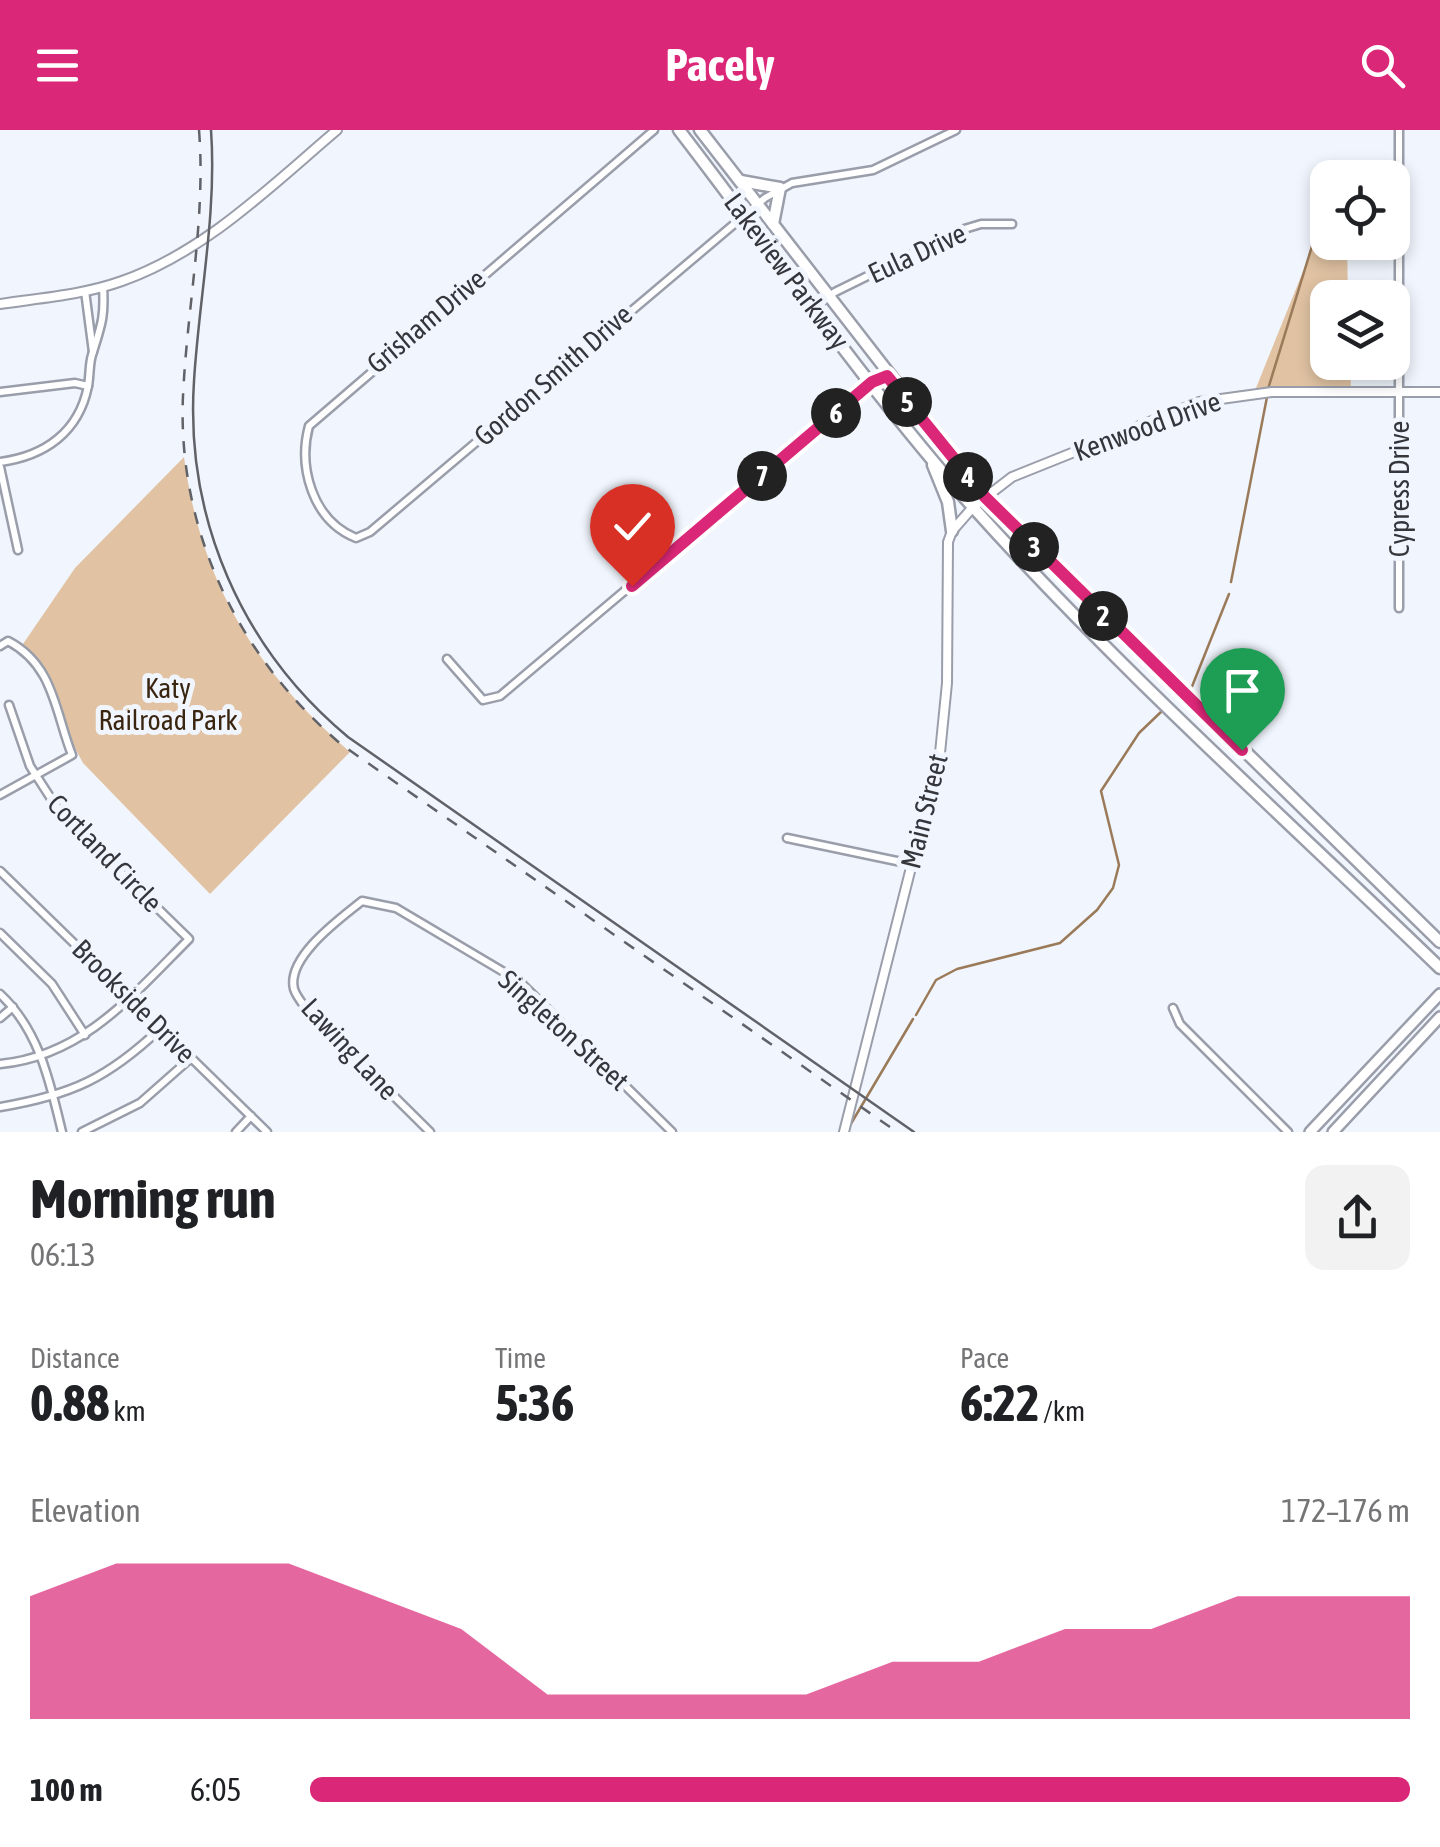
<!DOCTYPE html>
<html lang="en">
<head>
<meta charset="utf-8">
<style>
	:root { --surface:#fff; --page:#f2f2f2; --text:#202124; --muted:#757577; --accent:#db2777 }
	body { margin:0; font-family:"Asap Condensed",sans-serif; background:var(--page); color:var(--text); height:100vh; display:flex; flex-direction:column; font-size:38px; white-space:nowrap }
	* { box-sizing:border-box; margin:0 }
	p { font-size:32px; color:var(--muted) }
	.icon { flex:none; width:55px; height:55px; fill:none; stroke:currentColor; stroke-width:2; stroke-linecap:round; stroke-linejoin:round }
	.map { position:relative; height:1002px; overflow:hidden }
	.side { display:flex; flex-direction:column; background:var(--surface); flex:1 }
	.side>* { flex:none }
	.buttons { position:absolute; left:1310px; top:30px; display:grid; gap:20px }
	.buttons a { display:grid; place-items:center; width:100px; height:100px; border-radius:20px; background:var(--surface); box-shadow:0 5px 15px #0003; font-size:50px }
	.pin { position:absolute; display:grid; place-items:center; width:85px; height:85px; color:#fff; margin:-102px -42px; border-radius:50% 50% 50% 0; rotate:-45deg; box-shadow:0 0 10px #0007 }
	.pin .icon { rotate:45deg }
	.km { position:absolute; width:50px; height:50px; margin:-25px; border-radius:50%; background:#222; color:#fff; font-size:28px; line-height:50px; text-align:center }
	.round { display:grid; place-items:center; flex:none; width:105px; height:105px; border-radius:20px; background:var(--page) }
	.overview { display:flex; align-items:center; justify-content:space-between; height:170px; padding:0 30px }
	h1 { font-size:55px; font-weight:700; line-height:75px }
	.metrics { display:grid; grid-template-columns:repeat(3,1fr); gap:15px; height:170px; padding:10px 30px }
	.metrics div { display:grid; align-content:center }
	.metrics b { font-size:50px; font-weight:700 }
	.metrics small { font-size:28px; font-weight:400 }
	.metrics p { font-size:28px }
	.chart { height:280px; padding:20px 30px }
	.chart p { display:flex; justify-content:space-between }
	.chart svg { width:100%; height:180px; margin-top:10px; fill:var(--accent); opacity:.7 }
	ul { padding:0 30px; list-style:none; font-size:32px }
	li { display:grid; grid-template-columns:160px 120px 1fr; align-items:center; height:75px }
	li i { height:25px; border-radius:12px; background:var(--accent) }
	header { display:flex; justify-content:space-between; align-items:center; height:130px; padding:0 30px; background:var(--accent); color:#fff; font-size:45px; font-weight:700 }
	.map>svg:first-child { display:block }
	.green { fill:#e1c3a3 }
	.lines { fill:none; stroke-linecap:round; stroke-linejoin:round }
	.stream { stroke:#9a7a58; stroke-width:2.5 }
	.minor-casing { stroke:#9a9eab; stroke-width:11 }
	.tertiary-casing { stroke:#9a9eab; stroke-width:12 }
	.secondary-casing { stroke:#9a9eab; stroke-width:14 }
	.primary-casing { stroke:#9a9eab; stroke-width:15 }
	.minor { stroke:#fff; stroke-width:6 }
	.tertiary { stroke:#fff; stroke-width:8 }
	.secondary { stroke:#fff; stroke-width:9 }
	.primary { stroke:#fff; stroke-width:10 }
	.tram { stroke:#606268; stroke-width:2.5 }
	.rail { stroke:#606268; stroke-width:2.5; stroke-dasharray:12 12; stroke-linecap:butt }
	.route-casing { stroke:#fff; stroke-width:20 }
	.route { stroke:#db2777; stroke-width:12 }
	.labels { text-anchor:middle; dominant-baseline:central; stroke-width:10; stroke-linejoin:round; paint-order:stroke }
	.street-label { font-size:28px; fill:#34363b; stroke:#f1f5fd }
	.park-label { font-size:28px; fill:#3a2610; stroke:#f1f5fd }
</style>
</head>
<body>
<header><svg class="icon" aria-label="menu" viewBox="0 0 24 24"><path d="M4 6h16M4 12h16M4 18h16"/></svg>Pacely<svg class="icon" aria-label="search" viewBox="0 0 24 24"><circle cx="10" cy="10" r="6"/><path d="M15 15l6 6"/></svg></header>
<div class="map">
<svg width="1440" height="1002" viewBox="0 0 1440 1002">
	<rect width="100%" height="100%" fill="#f1f5fd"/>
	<!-- green -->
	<g class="green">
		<polygon points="1327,82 1328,112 1347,113 1348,167 1328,168 1328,232 1350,233 1351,259 1256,258"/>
		<path d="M 184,327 C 201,453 255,540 350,622 L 210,764 L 83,633 L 63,596 L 49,545 L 23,514 L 75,438 Z"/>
	</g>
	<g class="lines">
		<!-- stream -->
		<g class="stream">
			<polyline points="1268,259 1325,74"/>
			<polyline points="1231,452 1267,267"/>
			<polyline points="1191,559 1229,464"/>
			<polyline points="916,885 936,850 957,839 1060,813 1097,780 1113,758 1119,735 1101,661 1139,603 1162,581"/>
			<polyline points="849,997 913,889"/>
		</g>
		<!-- minor casing -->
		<g class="minor-casing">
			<g id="minor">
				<path d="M 654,0 L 309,296 C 298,337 312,390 356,408 L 370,402 L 765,68 L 792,53 L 873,40 L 956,0"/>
				<polyline points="1399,0 1399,478"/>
				<polyline points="85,161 93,222"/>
				<polyline points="814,177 835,162 961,100 981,94 1012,94"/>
				<polyline points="0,262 75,253 88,256"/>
				<path d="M 0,332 C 45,326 79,302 88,256 C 90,246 89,234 92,225 C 101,196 105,188 103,157"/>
				<polyline points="0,337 18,420"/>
				<path d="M 0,516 L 8,511 C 54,535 55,582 72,625 L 0,665"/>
				<polyline points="447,529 483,570 500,566 871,253"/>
				<polyline points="787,708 911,734"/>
				<polyline points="0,741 267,1002"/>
				<polyline points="0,803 52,854 85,905"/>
				<path d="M 0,864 C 39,900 50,952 62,1002"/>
				<polyline points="1173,878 1180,894 1288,1002"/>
				<polyline points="0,888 13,877"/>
				<path d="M 0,934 C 83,926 133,865 189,809 L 61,684 L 30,636 L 9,575"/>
				<path d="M 0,977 C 72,965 108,948 161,898"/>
				<polyline points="82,1002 140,973 191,928"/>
				<polyline points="236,1002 251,986"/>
				<path d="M 430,1002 L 307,880 C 303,874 296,866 294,859 C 286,827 341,788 362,771 L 396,778 L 519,851 L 672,1002"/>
			</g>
		</g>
		<!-- tertiary casing -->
		<g class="tertiary-casing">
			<g id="tertiary">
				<path d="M 0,174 C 40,168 83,165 122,151 C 205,122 272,55 337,0"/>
				<polyline points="844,1002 940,623 947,553 948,412 952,401 973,377 1012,347 1199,272 1272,262 1440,262"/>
			</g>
		</g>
		<!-- secondary casing -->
		<g class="secondary-casing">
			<g id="secondary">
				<polyline points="1310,1002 1440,864"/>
				<polyline points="1333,1002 1440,887"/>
			</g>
		</g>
		<!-- primary casing -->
		<g class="primary-casing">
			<g id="primary">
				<path d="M 679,0 C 776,126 867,258 972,376 C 1118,539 1283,686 1440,838"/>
				<polyline points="700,0 985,367 1440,812"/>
				<polyline points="741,51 780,58 773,94"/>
				<polyline points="933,335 948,372 952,401"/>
			</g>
		</g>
		<!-- minor -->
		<use href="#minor" class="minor"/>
		<!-- tertiary -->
		<use href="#tertiary" class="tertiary"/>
		<!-- secondary -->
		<use href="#secondary" class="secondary"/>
		<!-- primary -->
		<use href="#primary" class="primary"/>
		<!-- tram -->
		<path class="tram" d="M 211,0 C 217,83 199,168 194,251 C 185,389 242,519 348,607 L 914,1002"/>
		<!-- rail -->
		<path class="rail" d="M 199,0 C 206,88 187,178 183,266 C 177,402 240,529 342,615 L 897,1002"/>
	</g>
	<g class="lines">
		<!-- route casing -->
		<g class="route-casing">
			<polyline id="route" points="632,456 872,252 887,246 985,367 1242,620"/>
		</g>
		<!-- route -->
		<use href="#route" class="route"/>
	</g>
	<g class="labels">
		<!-- street labels -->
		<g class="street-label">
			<text transform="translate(917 123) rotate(-25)">Eula Drive</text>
			<text transform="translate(787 141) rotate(53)">Lakeview Parkway</text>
			<text transform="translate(426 191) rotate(-40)">Grisham Drive</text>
			<text transform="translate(553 245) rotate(-41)">Gordon Smith Drive</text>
			<text transform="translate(1147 296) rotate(-20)">Kenwood Drive</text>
			<text transform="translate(1399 359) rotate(-90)">Cypress Drive</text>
			<text transform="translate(924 681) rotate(-76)">Main Street</text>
			<text transform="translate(105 723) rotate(46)">Cortland Circle</text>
			<text transform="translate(134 871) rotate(45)">Brookside Drive</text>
			<text transform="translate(564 900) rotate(42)">Singleton Street</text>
			<text transform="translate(350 919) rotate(47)">Lawing Lane</text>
		</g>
		<!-- park labels -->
		<g class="park-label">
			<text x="168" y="558">Katy<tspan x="168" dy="32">Railroad Park</tspan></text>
		</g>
	</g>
</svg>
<div class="buttons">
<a><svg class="icon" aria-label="locate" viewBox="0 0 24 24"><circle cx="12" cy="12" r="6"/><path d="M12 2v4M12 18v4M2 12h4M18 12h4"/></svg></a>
<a><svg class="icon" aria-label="layers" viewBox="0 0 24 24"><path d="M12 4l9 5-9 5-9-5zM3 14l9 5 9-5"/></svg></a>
</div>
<div class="pin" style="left:1242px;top:620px;background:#1e9e55"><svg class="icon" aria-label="arrive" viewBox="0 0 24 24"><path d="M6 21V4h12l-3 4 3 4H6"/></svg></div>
<div class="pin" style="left:632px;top:456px;background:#d93025"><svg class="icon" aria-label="check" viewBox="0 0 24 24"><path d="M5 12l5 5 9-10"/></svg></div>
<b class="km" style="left:1103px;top:486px">2</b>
<b class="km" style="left:1034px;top:417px">3</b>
<b class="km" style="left:968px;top:347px">4</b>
<b class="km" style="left:907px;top:272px">5</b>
<b class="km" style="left:836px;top:283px">6</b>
<b class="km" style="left:762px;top:346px">7</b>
</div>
<section class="side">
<div class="overview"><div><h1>Morning run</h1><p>06:13</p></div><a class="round"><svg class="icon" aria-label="share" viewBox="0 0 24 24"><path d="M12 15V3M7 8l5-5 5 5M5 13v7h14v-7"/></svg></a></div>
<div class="metrics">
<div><p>Distance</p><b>0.88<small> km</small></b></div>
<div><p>Time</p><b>5:36</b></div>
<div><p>Pace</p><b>6:22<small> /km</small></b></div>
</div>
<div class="chart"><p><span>Elevation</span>172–176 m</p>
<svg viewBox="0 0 160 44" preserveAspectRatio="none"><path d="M0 44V14L10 6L20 6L30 6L40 14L50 22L60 38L70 38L80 38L90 38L100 30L110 30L120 22L130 22L140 14L150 14L160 14V44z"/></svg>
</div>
<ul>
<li><b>100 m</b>6:05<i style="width:100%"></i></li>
</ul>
</section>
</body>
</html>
